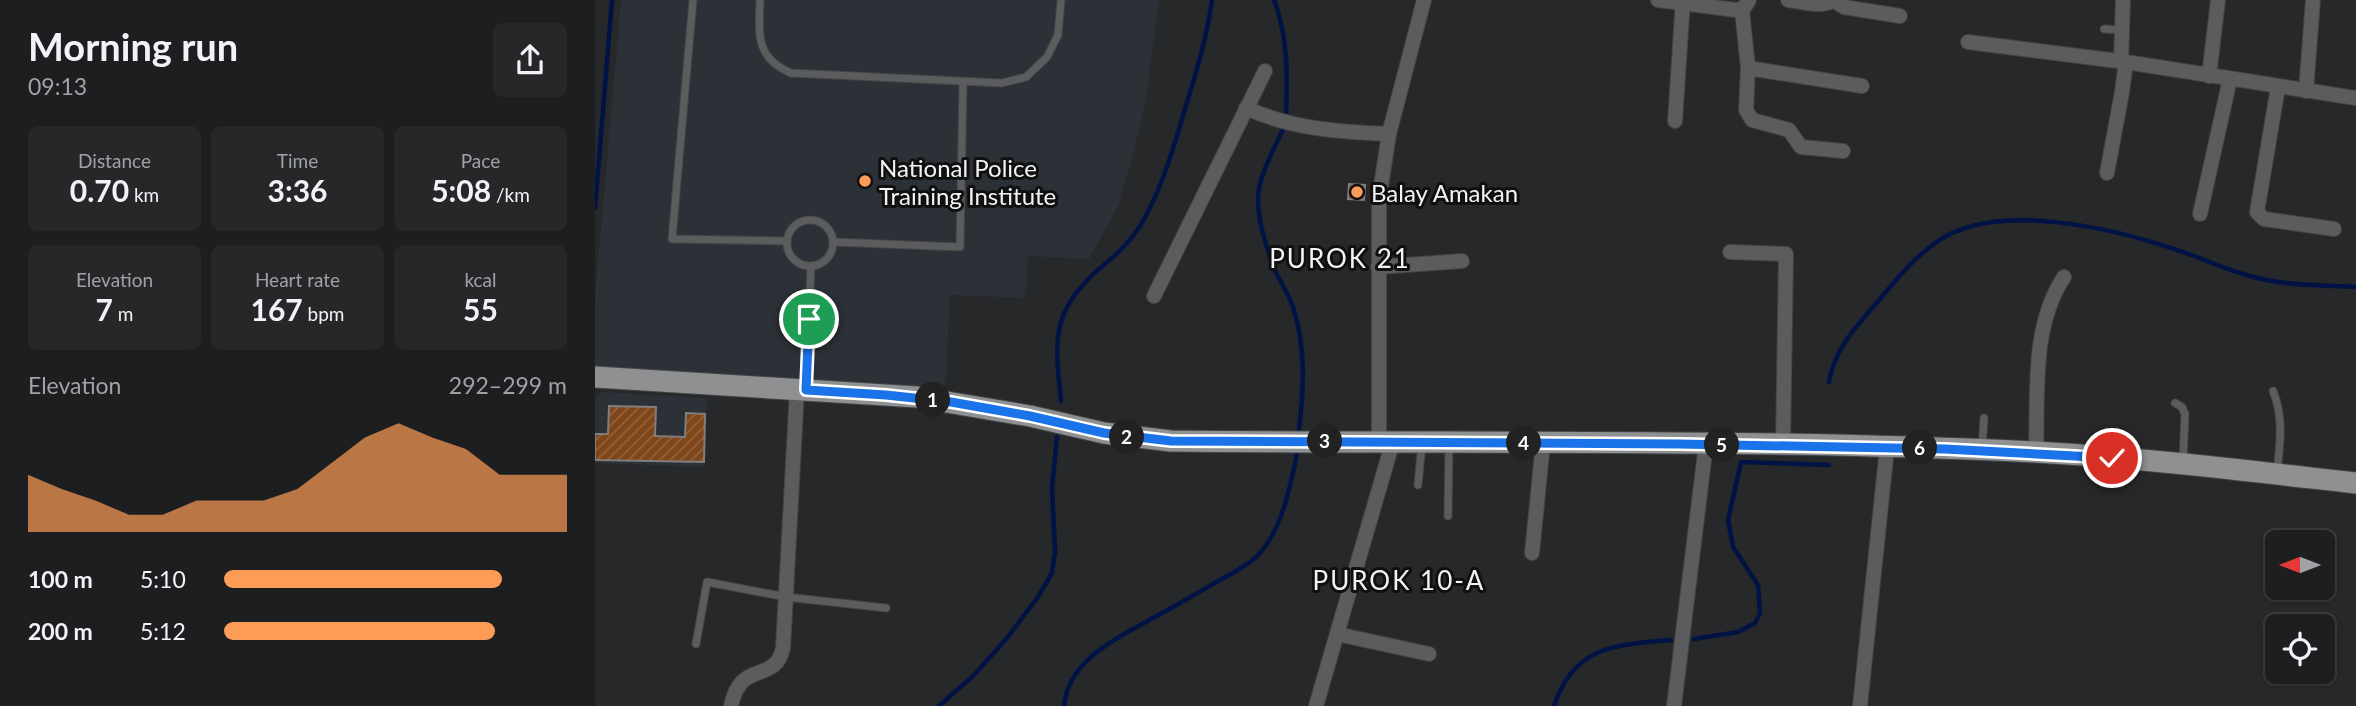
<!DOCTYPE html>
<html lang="en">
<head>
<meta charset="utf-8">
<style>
	:root { --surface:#1c1e20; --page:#252729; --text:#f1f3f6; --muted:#a0a2a5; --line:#3a3c3e; --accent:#fd9c56 }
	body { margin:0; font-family:Lato,sans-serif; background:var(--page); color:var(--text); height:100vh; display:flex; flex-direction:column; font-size:26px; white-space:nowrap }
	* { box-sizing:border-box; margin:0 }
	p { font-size:23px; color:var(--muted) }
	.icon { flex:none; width:38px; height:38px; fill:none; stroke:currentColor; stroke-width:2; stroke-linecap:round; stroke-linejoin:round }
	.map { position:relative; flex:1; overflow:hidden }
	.side { display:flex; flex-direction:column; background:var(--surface); width:595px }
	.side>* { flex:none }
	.needle { width:46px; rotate:270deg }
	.controls { position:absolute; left:1670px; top:530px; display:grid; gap:14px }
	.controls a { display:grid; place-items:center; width:70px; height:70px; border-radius:10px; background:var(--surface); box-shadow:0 2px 5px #0004,0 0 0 2px var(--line); font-size:35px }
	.pin { position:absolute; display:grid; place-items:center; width:60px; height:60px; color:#fff; margin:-30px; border:4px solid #fff; border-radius:50%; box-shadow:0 2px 7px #0007 }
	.km { position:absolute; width:35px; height:35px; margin:-18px; border-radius:50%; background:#222; color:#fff; font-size:19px; line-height:35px; text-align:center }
	.round { display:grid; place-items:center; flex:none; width:74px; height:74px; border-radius:10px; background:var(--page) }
	.summary { display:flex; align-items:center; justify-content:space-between; height:119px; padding:0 28px }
	h1 { font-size:38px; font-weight:700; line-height:52px }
	.figures { display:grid; grid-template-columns:repeat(3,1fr); gap:10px; height:119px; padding:7px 28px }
	.figures div { display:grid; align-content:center; border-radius:10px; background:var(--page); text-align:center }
	.figures b { font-size:30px; font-weight:700 }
	.figures small { font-size:19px; font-weight:400 }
	.figures p { font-size:19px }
	.chart { height:196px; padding:14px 28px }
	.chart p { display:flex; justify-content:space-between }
	.chart svg { width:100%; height:126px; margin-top:7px; fill:var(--accent); opacity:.7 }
	ul { padding:0 28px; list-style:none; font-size:23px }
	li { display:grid; grid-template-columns:112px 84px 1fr; align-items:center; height:52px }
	li i { height:18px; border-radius:9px; background:var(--accent) }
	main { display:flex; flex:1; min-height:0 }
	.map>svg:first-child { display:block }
	.built { fill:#2c3037 }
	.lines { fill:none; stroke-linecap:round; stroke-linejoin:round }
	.stream { stroke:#011344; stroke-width:4.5 }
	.building { fill:url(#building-hatch); stroke:#817e7d; stroke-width:2 }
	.lane-casing { stroke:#434446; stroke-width:9 }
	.street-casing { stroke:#434446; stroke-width:16 }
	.primary-casing { stroke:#434446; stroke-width:23 }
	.lane { stroke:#5b5c5d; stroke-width:7 }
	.street { stroke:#5b5c5d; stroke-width:14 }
	.primary { stroke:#8f9092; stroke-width:21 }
	.route-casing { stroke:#fff; stroke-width:14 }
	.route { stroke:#1a73e8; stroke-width:9 }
	.poi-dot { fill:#fd9c56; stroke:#101011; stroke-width:2.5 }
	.labels { text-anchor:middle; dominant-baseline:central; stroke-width:6; stroke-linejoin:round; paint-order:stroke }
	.poi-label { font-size:24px; fill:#f2f3f5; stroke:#101011; text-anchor:start }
	.neighbourhood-label { font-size:26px; letter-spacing:2px; fill:#f2f3f5; stroke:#101011 }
</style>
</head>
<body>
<main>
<section class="side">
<div class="summary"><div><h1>Morning run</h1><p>09:13</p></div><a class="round"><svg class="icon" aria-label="share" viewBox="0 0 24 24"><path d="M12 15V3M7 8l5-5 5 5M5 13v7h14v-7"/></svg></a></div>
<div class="figures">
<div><p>Distance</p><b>0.70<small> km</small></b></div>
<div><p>Time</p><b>3:36</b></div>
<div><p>Pace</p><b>5:08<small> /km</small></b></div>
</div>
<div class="figures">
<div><p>Elevation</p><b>7<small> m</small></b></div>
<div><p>Heart rate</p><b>167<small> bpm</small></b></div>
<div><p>kcal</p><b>55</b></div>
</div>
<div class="chart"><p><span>Elevation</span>292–299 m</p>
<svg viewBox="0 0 160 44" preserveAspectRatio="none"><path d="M0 44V24L10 29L20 33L30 38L40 38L50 33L60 33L70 33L80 29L90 20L100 11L110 6L120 11L130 15L140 24L150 24L160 24V44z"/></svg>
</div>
<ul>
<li><b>100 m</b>5:10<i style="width:81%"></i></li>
<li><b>200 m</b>5:12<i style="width:79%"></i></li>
</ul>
</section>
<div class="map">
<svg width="1761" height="706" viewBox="0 0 1761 706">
	<defs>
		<pattern id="building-hatch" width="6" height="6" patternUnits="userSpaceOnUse" patternTransform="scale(1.75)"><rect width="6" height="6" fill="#7f461a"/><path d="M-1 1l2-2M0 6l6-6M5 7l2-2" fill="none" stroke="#92613c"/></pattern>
	</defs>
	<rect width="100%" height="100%" fill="#26282a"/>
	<!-- built -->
	<g class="built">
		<polygon points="26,0 564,0 551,100 538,155 523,206 494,259 433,256 430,298 355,295 350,390 0,367 0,297"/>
		<polygon points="7,392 112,398 110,467 0,463 0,398"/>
	</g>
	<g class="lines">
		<!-- stream -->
		<g class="stream">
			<path d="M 679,0 C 694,39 692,76 691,117"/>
			<path d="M 688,129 C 679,150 663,176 663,200 C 663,224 672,250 681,273 C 687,284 694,295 698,307 C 711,347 709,388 704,430"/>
			<polyline points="0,208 17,0"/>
			<path d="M 1234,382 C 1240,345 1267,321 1290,293 C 1306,274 1322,255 1343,241 C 1403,200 1521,229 1585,251 C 1609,259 1632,270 1655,276 C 1689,286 1726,285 1761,287"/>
			<path d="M 466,401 C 460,342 455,312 503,270 C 521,255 538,240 549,219 C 568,185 579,146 590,109 C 601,73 612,37 617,0"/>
			<polyline points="1099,639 1143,632 1160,623 1165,613 1163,585 1138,547 1133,520 1146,462 1234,465"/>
			<polyline points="344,706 380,674 412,638 443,597 457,573 460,551 457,488 462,437"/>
			<path d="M 469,706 C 473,660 522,638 558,618 C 586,603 614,586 643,570 C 649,566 656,562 661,557 C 686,534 696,485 702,453"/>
			<path d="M 959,706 C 979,645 1022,645 1076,640"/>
		</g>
	</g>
	<!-- building -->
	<g class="building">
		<polygon points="754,184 770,185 769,200 753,199"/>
		<polygon points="14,406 61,407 60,436 90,437 91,413 110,414 109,462 0,460 0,434 13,434"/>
	</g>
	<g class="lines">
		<!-- lane casing -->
		<g class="lane-casing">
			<g id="lane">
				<polyline points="98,0 77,239 192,241"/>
				<path d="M 165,0 C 164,34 160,58 196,73 L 407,83 L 431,77 L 452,57 L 463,35 L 466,0"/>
				<polyline points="1509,29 1528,30"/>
				<circle cx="215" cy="243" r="23"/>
				<polyline points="239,242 365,247 368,82"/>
				<polyline points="211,386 216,266"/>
				<path d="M 1678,391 C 1689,417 1685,444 1682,472"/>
				<polyline points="1580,403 1587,407 1590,414 1588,461"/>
				<polyline points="1387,449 1389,418"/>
				<polyline points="823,485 827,443"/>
				<polyline points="853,516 854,444"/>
				<polyline points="101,644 112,582 191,597 291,608"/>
			</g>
		</g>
		<!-- street casing -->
		<g class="street-casing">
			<g id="street">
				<polyline points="1063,0 1141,10 1149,8 1154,0"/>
				<path d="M 1193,0 C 1207,2 1227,8 1239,0"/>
				<polyline points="1239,1 1249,7 1305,16"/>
				<polyline points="1147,10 1153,68 1151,110 1157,120 1194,130 1206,147 1248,151"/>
				<polyline points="1373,42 1531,62 1761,98"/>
				<polyline points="1526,62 1528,0"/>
				<polyline points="1153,68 1267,86"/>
				<polyline points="1614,76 1623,0"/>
				<polyline points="1683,87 1662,212 1669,219 1739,229"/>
				<polyline points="1711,91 1718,0"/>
				<path d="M 651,108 C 697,129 745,132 794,134"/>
				<polyline points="1080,121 1088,0"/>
				<polyline points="1512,173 1527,92 1531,62"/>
				<polyline points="1605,214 1635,79"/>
				<polyline points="1135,252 1191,254 1188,446"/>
				<polyline points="783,267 867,261"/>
				<polyline points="559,296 670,71"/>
				<polyline points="784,441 784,199 794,134 829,0"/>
				<path d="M 1441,452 C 1443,395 1436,326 1469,277"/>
				<polyline points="937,553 948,443"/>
				<polyline points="742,634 834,654"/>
				<path d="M 136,706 C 146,658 180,685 188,648 L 202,390"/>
				<polyline points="721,706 798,441"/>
				<polyline points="1079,706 1111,444"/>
				<polyline points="1265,706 1292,448"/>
			</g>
		</g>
		<!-- primary casing -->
		<g class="primary-casing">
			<path id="primary" d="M 0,377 L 322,397 L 435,416 L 509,433 L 576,441 C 864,444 1153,438 1441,452 C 1548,458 1654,471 1761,483"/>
		</g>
		<!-- lane -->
		<use href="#lane" class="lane"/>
		<!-- street -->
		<use href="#street" class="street"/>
		<!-- primary -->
		<use href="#primary" class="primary"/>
	</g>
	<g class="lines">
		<!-- route casing -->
		<g class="route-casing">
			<polyline id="route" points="214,319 211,390 291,395 356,402 435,416 509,433 576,441 1085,444 1350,449 1517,458"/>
		</g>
		<!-- route -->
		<use href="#route" class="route"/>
	</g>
	<!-- markers -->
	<g class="poi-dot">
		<circle cx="270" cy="181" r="7"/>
		<circle cx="762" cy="192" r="7"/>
	</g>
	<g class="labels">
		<!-- poi labels -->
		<g class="poi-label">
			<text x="284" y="167">National Police<tspan x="284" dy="28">Training Institute</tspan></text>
			<text x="776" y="192">Balay Amakan</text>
		</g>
		<!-- neighbourhood labels -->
		<g class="neighbourhood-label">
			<text x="745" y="258">PUROK 21</text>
			<text x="804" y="580">PUROK 10-A</text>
		</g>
	</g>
</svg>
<div class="controls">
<a><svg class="needle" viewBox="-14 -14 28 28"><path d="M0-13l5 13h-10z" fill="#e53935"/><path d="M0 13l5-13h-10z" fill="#a0a2a5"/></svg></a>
<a><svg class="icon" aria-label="locate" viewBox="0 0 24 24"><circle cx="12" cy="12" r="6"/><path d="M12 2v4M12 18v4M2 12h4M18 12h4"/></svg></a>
</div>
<div class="pin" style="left:214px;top:319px;background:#1e9e55"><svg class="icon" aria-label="arrive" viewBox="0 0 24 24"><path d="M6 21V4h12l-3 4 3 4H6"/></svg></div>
<div class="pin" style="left:1517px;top:458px;background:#d93025"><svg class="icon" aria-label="check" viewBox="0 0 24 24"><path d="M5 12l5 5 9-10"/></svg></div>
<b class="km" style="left:338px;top:400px">1</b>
<b class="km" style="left:532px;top:437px">2</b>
<b class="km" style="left:730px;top:441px">3</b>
<b class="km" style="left:929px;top:443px">4</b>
<b class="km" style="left:1127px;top:445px">5</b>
<b class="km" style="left:1325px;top:448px">6</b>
</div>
</main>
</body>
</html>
